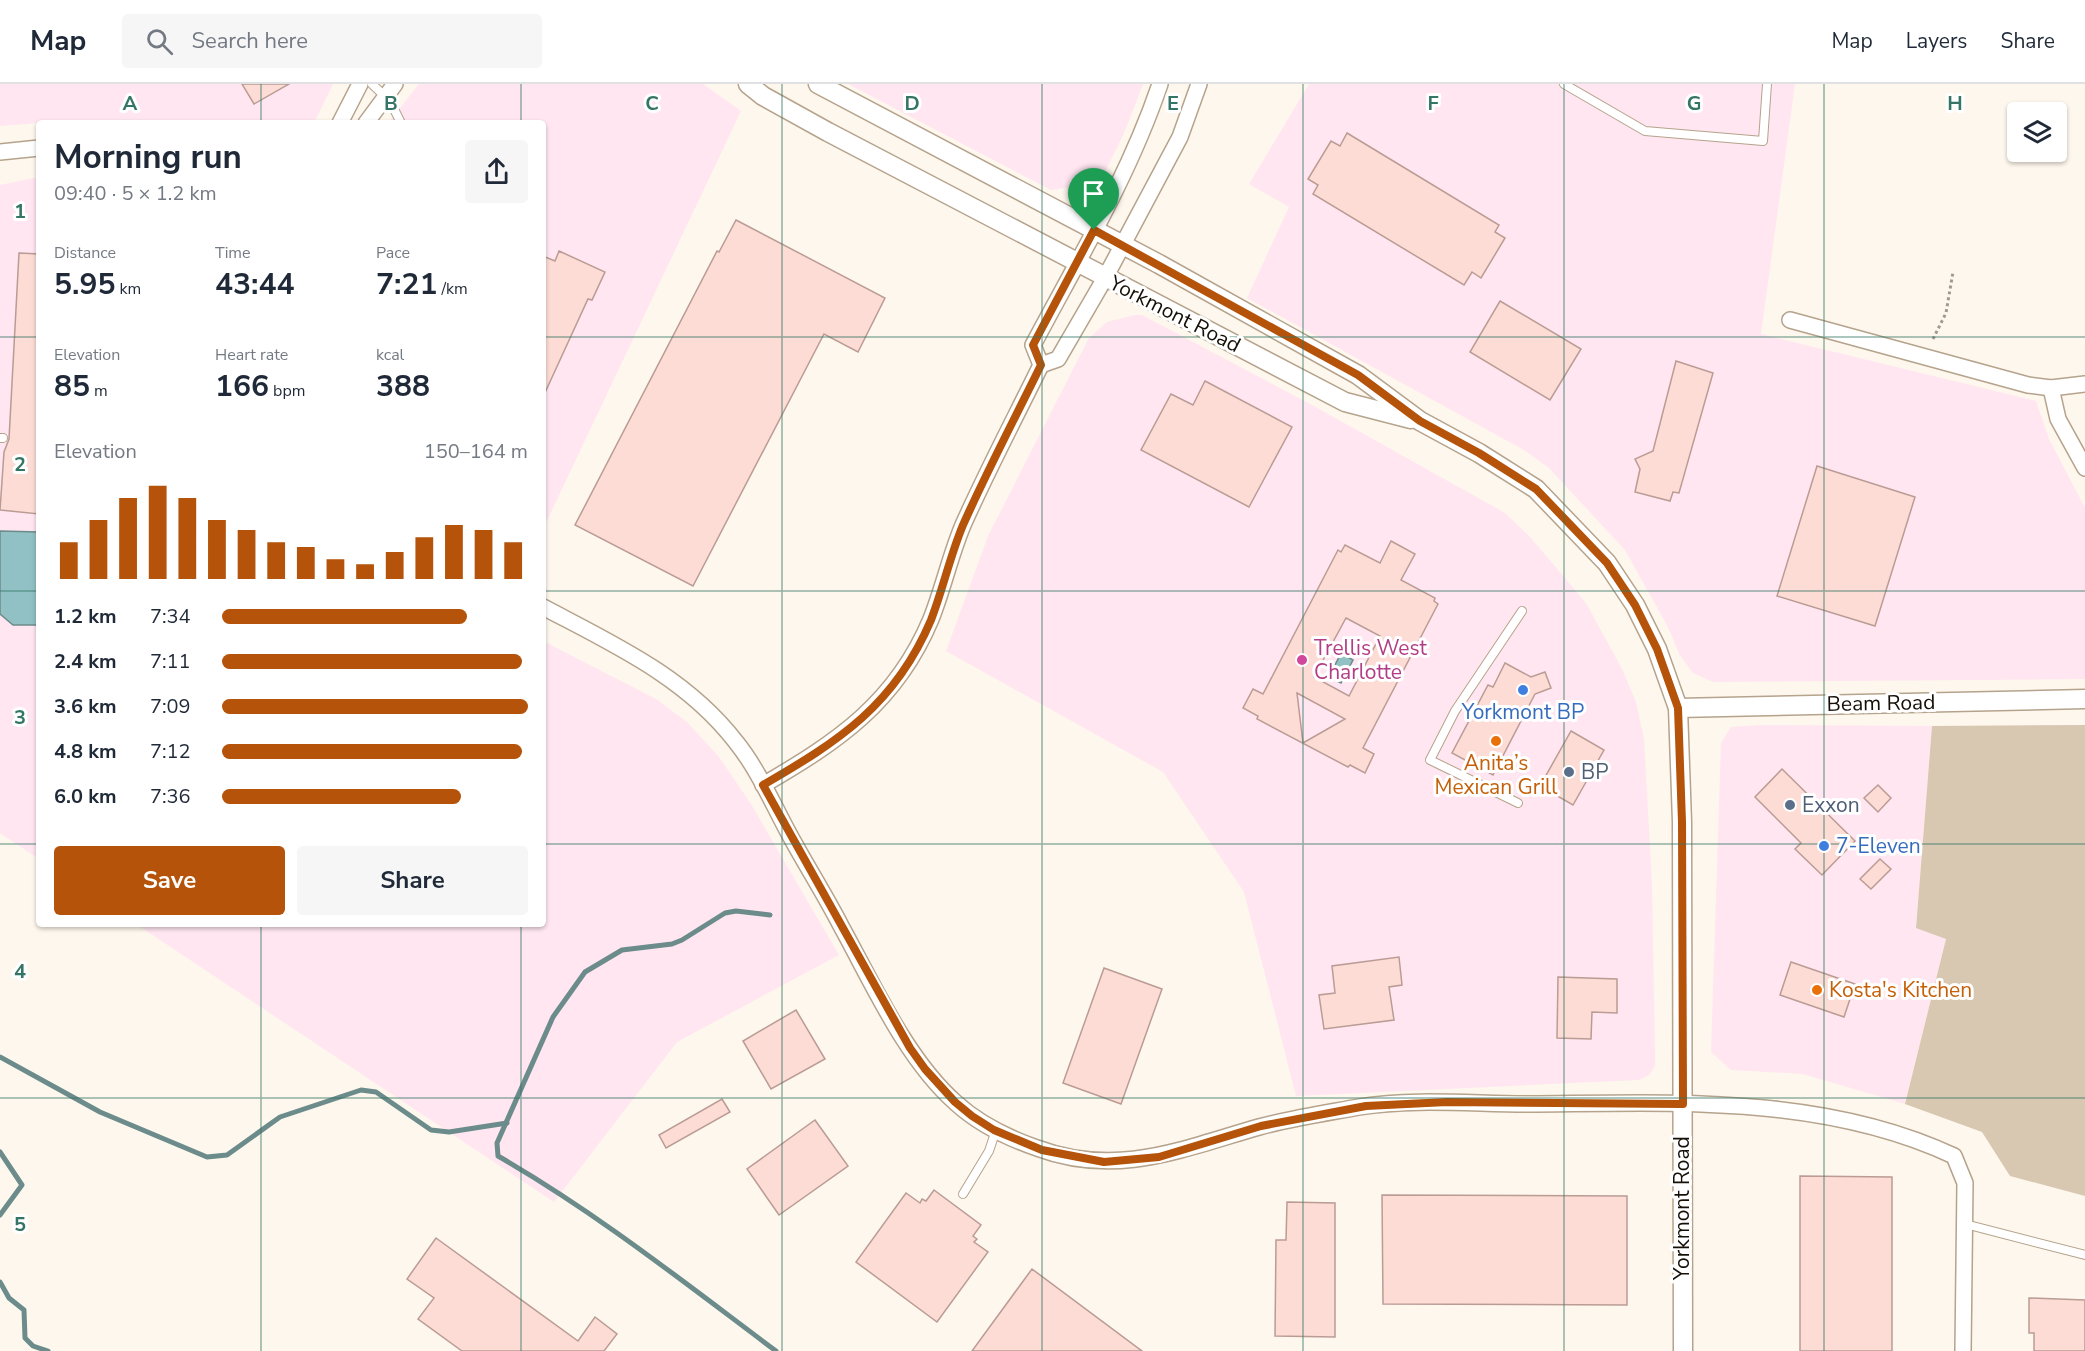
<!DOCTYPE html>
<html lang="en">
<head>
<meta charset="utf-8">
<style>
	:root { --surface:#fff; --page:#f6f6f7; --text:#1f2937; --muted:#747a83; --line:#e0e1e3; --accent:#b45309 }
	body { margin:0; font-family:"Nunito Sans",sans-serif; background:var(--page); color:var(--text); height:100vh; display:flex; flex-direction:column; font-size:22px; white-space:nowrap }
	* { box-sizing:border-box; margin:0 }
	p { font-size:20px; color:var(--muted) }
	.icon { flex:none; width:33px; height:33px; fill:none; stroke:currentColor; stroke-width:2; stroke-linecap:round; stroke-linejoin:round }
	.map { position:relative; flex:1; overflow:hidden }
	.sheet { position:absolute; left:36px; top:36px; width:510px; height:807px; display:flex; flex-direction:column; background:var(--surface); border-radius:6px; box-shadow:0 2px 4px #0004 }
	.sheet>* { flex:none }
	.tools { position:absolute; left:2007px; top:18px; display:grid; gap:12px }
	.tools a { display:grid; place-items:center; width:60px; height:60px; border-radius:6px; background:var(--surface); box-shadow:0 2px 4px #0004; font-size:30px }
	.pin { position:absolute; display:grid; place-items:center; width:51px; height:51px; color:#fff; margin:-62px -26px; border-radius:50% 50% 50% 0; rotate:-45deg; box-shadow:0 0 6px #0007 }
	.pin .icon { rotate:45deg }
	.round { display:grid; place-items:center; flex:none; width:63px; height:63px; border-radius:6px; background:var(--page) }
	.overview { display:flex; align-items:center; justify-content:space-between; height:102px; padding:0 18px }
	h1 { font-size:33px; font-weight:700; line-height:45px }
	.stats { display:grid; grid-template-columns:repeat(3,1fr); gap:9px; height:102px; padding:6px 18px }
	.stats div { display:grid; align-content:center }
	.stats b { font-size:30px; font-weight:700 }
	.stats small { font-size:16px; font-weight:400 }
	.stats p { font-size:16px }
	.chart { height:168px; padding:12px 18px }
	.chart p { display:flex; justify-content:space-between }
	.chart svg { width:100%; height:108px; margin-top:6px; stroke:var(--accent); stroke-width:6 }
	.action { display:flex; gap:12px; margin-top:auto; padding:12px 18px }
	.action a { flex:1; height:69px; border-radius:6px; background:var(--accent); color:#fff; font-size:24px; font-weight:700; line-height:69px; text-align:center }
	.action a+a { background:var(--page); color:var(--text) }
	ul { padding:0 18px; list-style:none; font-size:20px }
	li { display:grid; grid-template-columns:96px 72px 1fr; align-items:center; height:45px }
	li i { height:15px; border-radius:8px; background:var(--accent) }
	header { display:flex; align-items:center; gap:36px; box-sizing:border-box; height:84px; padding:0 30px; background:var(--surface); border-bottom:2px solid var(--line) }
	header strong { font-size:28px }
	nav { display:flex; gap:33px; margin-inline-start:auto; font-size:21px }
	.search { width:420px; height:54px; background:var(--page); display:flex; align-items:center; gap:15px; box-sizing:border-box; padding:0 21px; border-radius:6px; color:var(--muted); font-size:22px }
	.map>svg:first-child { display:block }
	.commercial { fill:#ffe6f1 }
	.green { fill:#d8c7b1 }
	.water { fill:#91c1c4; stroke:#6c8c8b; stroke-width:1.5 }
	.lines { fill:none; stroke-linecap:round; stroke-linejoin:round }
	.stream { stroke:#6c8c8b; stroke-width:5 }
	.building { fill:#fcdcd4; stroke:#ba9c95; stroke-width:1.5; fill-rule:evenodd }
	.service-casing { stroke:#b5a38c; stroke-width:10 }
	.minor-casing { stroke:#b5a38c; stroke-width:18 }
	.tertiary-casing { stroke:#b5a38c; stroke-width:21 }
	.path { stroke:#a09a91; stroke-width:3; stroke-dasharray:3 3; stroke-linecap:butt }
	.service { stroke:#fff; stroke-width:8 }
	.minor { stroke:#fff; stroke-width:15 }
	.tertiary { stroke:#fff; stroke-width:18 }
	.route-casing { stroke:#fff; stroke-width:12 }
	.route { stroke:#b45309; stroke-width:8 }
	.grid { fill:none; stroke:#347565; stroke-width:1.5; stroke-opacity:0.55 }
	.hotel-dot { fill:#d1479c; stroke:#fff; stroke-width:2 }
	.shop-dot { fill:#3f7fe0; stroke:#fff; stroke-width:2 }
	.food-dot { fill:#e8710a; stroke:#fff; stroke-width:2 }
	.service-dot { fill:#5c6f8a; stroke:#fff; stroke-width:2 }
	.labels { text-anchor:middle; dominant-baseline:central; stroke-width:6; stroke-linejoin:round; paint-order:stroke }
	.street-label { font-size:21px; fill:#150f07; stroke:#fff }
	.hotel-label { font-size:21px; fill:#b23c85; stroke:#fff; text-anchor:start }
	.shop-label { font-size:21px; fill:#366cbe; stroke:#fff }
	.food-label { font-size:21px; fill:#c56008; stroke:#fff }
	.service-label { font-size:21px; fill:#4e5e75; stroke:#fff; text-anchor:start }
	.grid-label { font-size:20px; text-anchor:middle; font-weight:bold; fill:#347565; stroke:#fff; stroke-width:6; stroke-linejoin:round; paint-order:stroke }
</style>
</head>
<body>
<header>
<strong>Map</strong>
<div class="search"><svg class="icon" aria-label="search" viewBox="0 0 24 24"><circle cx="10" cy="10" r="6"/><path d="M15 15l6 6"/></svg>Search here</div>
<nav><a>Map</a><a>Layers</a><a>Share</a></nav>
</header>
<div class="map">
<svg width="2085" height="1267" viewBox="0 0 2085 1267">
	<rect width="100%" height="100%" fill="#fef7ed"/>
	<!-- commercial -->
	<g class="commercial">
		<polygon points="0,0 333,0 314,39 39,39 0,42"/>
		<polygon points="419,0 703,0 741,27 543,445 543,39 388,39"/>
		<polygon points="848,0 1143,0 1125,47 1105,88 1097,96 1086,101 1051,106"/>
		<polygon points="1309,0 1795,0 1761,250 2036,317 2049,355 2085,424 2085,595 1713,598 1693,589 1679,570 1668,543 1625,466 1549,384 1524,366 1247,214 1289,123 1249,100"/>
		<polygon points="39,93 39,775 0,749 0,101"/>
		<polygon points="1134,231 1142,231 1312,321 1505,429 1530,453 1586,519 1622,585 1636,618 1644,655 1652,800 1655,969 1655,982 1649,991 1638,996 1296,1012 1244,808 1163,688 946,567 988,452 1089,254 1107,238"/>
		<polygon points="543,557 656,615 687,638 719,673 751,720 839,871 677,958 554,1118 136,840 543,840"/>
		<polygon points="1759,641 1932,642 1916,843 1946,855 1905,1020 1803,990 1731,986 1711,968 1721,659 1731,643"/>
	</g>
	<!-- green -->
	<polygon class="green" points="2085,641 2085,1112 2010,1092 1982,1048 1905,1020 1946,855 1916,844 1932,642"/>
	<!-- water -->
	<g class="water">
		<polygon points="0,447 39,448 39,541 13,541 0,530"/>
		<polygon points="1341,569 1353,576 1341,599 1329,593"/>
	</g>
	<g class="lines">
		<!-- stream -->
		<g class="stream">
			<path d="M 770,831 L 736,827 L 725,829 L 682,856 L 672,860 L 622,866 L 585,888 L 553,933 L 497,1059 L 498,1072 C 597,1129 685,1199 776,1267"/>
			<polyline points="0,973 100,1028 207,1073 227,1071 280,1033 361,1006 376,1008 431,1046 449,1048 507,1039"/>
			<polyline points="0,1068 22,1101 0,1131"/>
			<polyline points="0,1198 9,1214 24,1226 25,1254 33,1262 48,1267"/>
		</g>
	</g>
	<!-- building -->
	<g class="building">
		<polygon points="242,0 289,0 254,20"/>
		<polygon points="1347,49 1499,141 1495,148 1505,154 1481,194 1472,188 1464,201 1313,110 1318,101 1308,95 1331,57 1340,62"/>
		<polygon points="736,136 885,214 858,268 824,250 693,502 575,441 717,167 719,168"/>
		<polygon points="559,167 605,188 592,216 588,215 543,313 543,172 555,177"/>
		<polygon points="19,169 39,170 39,430 0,426 4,368 9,355"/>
		<polygon points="1500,217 1581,265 1550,316 1470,268"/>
		<polygon points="1676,277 1713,289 1679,409 1673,408 1670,417 1635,408 1640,385 1635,375 1653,367"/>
		<polygon points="1205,297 1292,343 1249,423 1141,366 1171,310 1193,321"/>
		<polygon points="1817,382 1915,413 1875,542 1777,512"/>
		<path d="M 1391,457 L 1415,470 L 1401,496 L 1435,514 L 1434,517 L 1438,520 L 1363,664 L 1374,670 L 1365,689 L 1350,681 L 1348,683 L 1257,635 L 1258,632 L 1243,624 L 1253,605 L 1263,610 L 1338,466 L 1341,468 L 1345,461 L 1380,479 ZM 1346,534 L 1380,552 L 1349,612 L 1314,593 ZM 1297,609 L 1345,635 L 1303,659 Z"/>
		<polygon points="1505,579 1531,593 1545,588 1551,604 1535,610 1493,691 1452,669 1488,601 1493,603"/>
		<polygon points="1571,647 1604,666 1573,721 1540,702"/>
		<polygon points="1782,685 1855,757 1822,791 1795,765 1801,759 1755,713"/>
		<polygon points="1878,701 1891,714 1878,728 1864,714"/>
		<polygon points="1880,775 1891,785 1871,805 1860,795"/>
		<polygon points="1399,873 1402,901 1389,903 1394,936 1324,945 1319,911 1335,909 1332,882"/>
		<polygon points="1791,878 1855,900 1844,933 1780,911"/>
		<polygon points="1104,884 1162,905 1121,1020 1063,999"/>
		<polygon points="1558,893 1617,895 1617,929 1592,928 1591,955 1557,954"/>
		<polygon points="796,926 825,975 771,1005 743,957"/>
		<polygon points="722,1015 730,1028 666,1064 659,1051"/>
		<polygon points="815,1036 848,1082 779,1131 747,1085"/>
		<polygon points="1800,1092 1892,1093 1892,1267 1800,1267"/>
		<polygon points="934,1106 981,1141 973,1152 977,1155 974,1158 988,1168 937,1238 856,1178 906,1109 920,1119 922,1115 926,1117"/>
		<polygon points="1382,1111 1627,1112 1627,1221 1383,1220"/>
		<polygon points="1287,1118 1335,1119 1335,1253 1275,1252 1276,1156 1286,1156"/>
		<polygon points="436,1154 578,1257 595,1233 617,1250 604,1267 462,1267 418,1235 434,1214 407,1195"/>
		<polygon points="1032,1185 1142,1267 972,1267"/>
		<polygon points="2029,1214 2085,1216 2085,1267 2034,1267 2034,1249 2029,1249"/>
	</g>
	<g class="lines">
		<!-- service casing -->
		<g class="service-casing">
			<g id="service">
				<polyline points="372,0 390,17 401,39"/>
				<polyline points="1564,0 1645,47 1763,57 1767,0"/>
				<polyline points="0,354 3,354"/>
				<polyline points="1518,719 1430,676 1455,627 1522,527"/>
				<polyline points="963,1110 989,1067 996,1046"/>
				<polyline points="1965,1140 2085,1171"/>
			</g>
		</g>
		<!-- minor casing -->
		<g class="minor-casing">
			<g id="minor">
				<path d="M 1160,0 C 1129,92 1078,176 1033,261 L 1041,281 L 1058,275 L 1105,194 L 1180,53 L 1199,0"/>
				<polyline points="340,39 360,0"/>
				<polyline points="366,39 395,0"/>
				<polyline points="0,68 39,64"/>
				<polyline points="1790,236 2028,301 2051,304 2085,300"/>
				<polyline points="2051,304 2058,335 2085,384"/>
				<path d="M 543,523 C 613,560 686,593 736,658 C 757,684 771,716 787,746 C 804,778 824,809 841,842 C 873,900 906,975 956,1019 C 979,1040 1008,1054 1037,1064 C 1117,1094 1182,1065 1259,1043 C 1292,1034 1326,1029 1359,1023 C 1415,1014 1472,1020 1529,1020 C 1670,1019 1822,1010 1954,1072 L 1965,1099 L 1963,1267"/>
				<path d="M 763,701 C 837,658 896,619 931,535 C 943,505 950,472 963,441 C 987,387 1015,334 1041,281"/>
			</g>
		</g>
		<!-- tertiary casing -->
		<g class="tertiary-casing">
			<g id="tertiary">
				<polyline points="748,0 763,12 828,48 1345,318 1411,335"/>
				<polyline points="818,0 1159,180 1358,291 1420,337 1479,369 1536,405 1607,479 1635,521 1657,565 1678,624 1682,738 1683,1267"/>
				<polyline points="1678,624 2085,615"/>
			</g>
		</g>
		<!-- path -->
		<polyline class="path" points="1933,255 1946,229 1953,188"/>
		<!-- service -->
		<use href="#service" class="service"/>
		<!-- minor -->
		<use href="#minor" class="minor"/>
		<!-- tertiary -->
		<use href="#tertiary" class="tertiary"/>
	</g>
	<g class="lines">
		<!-- route casing -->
		<g class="route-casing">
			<path id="route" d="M 1094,146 L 1358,291 L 1420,337 L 1479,369 L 1536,405 L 1607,479 L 1635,521 L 1657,565 L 1678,624 L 1682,738 L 1683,1020 L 1447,1018 L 1366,1022 L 1261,1042 L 1159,1073 L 1104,1078 L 1042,1066 L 994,1046 L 972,1032 L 955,1018 L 925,985 L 910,964 L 763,701 C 839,657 895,621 931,536 C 943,505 950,472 963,441 C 987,387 1015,334 1041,281 L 1033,261 Z"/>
		</g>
		<!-- route -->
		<use href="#route" class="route"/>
	</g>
	<!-- grid -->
	<path class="grid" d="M 261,0 L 261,39M 521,0 L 521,39M 782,0 L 782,1267M 1042,0 L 1042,1267M 1303,0 L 1303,1267M 1564,0 L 1564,1267M 1824,0 L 1824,1267M 0,253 L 39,253M 543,253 L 2085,253M 0,507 L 39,507M 543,507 L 2085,507M 0,760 L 39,760M 543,760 L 2085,760M 261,840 L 261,1267M 521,840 L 521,1267M 0,1014 L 2085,1014"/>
	<!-- markers -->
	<circle class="hotel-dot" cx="1302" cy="576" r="6"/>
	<g class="shop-dot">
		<circle cx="1523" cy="606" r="6"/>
		<circle cx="1824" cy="762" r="6"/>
	</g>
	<g class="food-dot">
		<circle cx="1496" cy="657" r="6"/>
		<circle cx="1817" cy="906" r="6"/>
	</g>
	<g class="service-dot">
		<circle cx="1569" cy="688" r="6"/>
		<circle cx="1790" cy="721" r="6"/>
	</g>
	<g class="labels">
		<!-- street labels -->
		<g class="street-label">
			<text transform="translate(1175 230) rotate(27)">Yorkmont Road</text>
			<text transform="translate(1881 619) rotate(-1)">Beam Road</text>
			<text transform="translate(1682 1124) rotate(-90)">Yorkmont Road</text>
		</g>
		<!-- hotel labels -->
		<g class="hotel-label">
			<text x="1314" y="564">Trellis West<tspan x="1314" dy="24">Charlotte</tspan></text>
		</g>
		<!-- shop labels -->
		<g class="shop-label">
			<text x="1523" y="628">Yorkmont BP</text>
			<text x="1836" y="762" text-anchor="start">7-Eleven</text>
		</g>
		<!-- food labels -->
		<g class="food-label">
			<text x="1496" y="679">Anita’s<tspan x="1496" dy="24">Mexican Grill</tspan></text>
			<text x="1829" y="906" text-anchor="start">Kosta's Kitchen</text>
		</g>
		<!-- service labels -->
		<g class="service-label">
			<text x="1581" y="688">BP</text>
			<text x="1802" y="721">Exxon</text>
		</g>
	</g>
	<g class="grid-label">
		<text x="130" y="26">A</text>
		<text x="391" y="26">B</text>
		<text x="652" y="26">C</text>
		<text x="912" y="26">D</text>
		<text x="1173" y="26">E</text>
		<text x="1433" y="26">F</text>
		<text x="1694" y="26">G</text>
		<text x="1955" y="26">H</text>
		<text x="20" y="134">1</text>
		<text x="20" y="387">2</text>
		<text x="20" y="640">3</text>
		<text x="20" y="894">4</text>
		<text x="20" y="1147">5</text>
	</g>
</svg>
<div class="tools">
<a><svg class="icon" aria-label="layers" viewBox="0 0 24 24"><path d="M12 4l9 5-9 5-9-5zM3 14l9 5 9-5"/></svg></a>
</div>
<div class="pin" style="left:1094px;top:146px;background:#1e9e55"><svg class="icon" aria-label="arrive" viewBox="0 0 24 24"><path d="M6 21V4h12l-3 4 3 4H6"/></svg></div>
<section class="sheet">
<div class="overview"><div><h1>Morning run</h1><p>09:40 · 5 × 1.2 km</p></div><a class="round"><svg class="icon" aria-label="share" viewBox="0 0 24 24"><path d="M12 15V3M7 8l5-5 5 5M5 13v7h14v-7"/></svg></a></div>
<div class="stats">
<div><p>Distance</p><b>5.95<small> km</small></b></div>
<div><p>Time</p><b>43:44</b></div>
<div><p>Pace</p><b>7:21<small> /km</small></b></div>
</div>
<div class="stats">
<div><p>Elevation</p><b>85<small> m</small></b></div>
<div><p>Heart rate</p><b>166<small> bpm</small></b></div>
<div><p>kcal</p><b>388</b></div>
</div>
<div class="chart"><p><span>Elevation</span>150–164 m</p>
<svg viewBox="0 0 160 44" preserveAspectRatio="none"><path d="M5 44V29M15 44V20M25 44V11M35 44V6M45 44V11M55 44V20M65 44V24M75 44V29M85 44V31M95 44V36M105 44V38M115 44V33M125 44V27M135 44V22M145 44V24M155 44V29"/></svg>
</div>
<ul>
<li><b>1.2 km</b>7:34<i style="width:80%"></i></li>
<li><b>2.4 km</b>7:11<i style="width:98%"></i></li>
<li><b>3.6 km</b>7:09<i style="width:100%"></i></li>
<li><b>4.8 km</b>7:12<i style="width:98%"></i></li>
<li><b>6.0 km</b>7:36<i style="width:78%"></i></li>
</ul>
<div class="action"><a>Save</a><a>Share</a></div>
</section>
</div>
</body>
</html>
